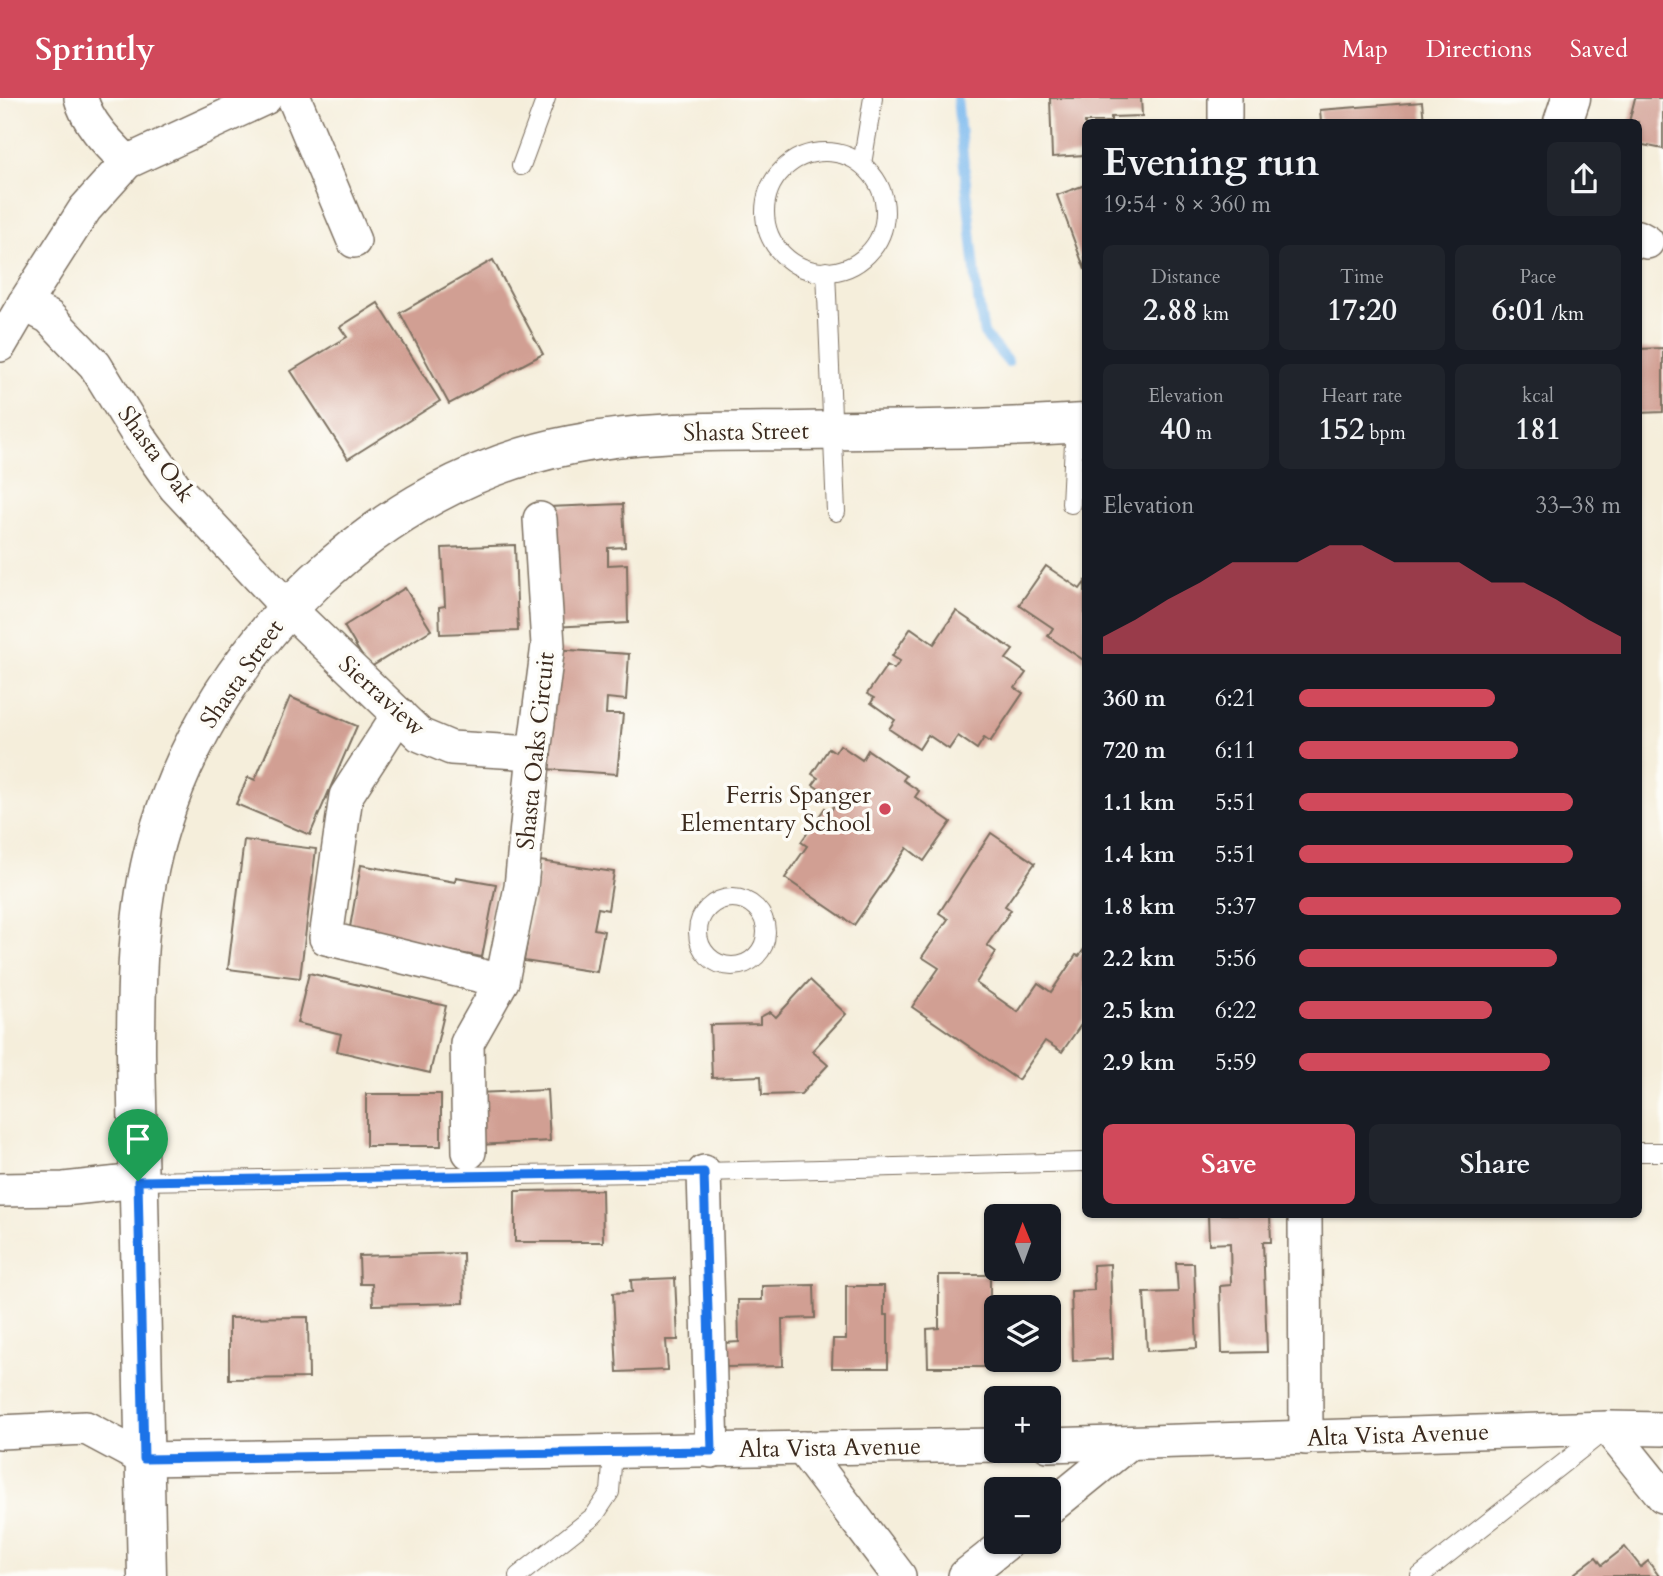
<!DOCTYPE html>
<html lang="en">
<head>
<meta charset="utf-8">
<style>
	:root { --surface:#171b24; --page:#20242c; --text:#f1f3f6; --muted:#9ea1a6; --accent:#d1495b }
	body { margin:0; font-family:Cardo,serif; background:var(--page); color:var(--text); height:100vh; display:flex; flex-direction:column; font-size:26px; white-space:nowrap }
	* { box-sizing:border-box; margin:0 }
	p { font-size:23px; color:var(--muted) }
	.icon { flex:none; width:38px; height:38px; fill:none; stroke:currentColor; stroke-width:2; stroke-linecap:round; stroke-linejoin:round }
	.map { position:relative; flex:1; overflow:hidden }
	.drawer { position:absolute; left:1082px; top:21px; width:560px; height:1099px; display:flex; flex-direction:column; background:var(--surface); border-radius:10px; box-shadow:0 2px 5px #0004 }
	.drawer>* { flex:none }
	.needle { width:46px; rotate:359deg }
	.tools { position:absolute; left:984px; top:1106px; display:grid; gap:14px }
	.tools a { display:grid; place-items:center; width:77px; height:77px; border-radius:10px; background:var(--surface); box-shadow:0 2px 5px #0004; font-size:35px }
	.pin { position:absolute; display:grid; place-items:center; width:60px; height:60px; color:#fff; margin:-72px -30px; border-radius:50% 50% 50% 0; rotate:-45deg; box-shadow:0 0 7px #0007 }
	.pin .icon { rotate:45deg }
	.round { display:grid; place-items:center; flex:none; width:74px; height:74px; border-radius:10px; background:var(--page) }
	.headline { display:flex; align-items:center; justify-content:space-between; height:119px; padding:0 21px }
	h1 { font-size:38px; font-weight:800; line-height:52px }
	.figures { display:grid; grid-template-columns:repeat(3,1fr); gap:10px; height:119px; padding:7px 21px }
	.figures div { display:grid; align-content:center; border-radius:10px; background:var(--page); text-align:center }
	.figures b { font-size:30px; font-weight:800 }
	.figures small { font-size:19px; font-weight:400 }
	.figures p { font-size:19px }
	.chart { height:196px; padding:14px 21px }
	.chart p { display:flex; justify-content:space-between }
	.chart svg { width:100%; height:126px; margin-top:7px; fill:var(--accent); opacity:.7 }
	.action { display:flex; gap:14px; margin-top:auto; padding:14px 21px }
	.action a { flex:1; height:80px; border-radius:10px; background:var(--accent); color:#fff; font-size:28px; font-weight:800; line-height:80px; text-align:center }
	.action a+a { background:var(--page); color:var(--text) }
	ul { padding:0 21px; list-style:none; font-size:23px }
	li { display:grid; grid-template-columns:112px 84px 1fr; align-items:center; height:52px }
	li i { height:18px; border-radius:9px; background:var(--accent) }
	header { display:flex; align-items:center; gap:42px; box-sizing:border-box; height:98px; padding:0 35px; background:var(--accent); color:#fff }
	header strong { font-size:33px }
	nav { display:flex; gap:38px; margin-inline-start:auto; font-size:24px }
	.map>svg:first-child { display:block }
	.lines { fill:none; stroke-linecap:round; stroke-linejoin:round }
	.stream { stroke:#7bb9ee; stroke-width:10 }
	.building { fill:#d19f93 }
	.service-casing { stroke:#7c6f60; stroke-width:20 }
	.minor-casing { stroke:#7c6f60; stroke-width:36 }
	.tertiary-casing { stroke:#7c6f60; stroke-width:41 }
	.service { stroke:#fff; stroke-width:18 }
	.minor { stroke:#fff; stroke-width:33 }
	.tertiary { stroke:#fff; stroke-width:38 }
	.route-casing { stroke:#fff; stroke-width:14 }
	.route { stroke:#1a73e8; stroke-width:9 }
	.poi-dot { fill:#d1495b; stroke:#fdfcf7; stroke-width:2.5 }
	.labels { text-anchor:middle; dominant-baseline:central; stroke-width:7; stroke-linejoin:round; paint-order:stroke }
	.street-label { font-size:24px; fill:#3b2a1e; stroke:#fdfcf7 }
	.poi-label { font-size:24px; fill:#3b2a1e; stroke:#fdfcf7; text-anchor:end }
</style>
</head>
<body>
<header>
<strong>Sprintly</strong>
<nav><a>Map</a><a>Directions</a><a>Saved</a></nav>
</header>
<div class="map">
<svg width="1663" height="1478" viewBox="0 0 1663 1478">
	<rect width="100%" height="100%" fill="#fdfcf7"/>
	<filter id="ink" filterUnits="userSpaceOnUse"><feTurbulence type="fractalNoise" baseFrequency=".0143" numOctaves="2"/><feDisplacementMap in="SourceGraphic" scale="14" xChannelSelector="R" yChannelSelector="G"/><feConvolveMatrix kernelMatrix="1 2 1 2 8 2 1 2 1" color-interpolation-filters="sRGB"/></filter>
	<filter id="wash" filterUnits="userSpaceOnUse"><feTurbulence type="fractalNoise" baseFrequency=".00686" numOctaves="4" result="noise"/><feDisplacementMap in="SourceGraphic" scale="28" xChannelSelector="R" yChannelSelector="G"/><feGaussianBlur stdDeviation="1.57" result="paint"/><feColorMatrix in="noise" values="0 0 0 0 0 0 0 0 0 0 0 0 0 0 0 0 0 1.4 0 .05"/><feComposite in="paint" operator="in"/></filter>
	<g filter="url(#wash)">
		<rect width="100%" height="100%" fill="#f5eedb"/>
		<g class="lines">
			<!-- stream -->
			<polyline class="stream" points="957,0 978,201 984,236 1008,264"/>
		</g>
		<g id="blocks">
			<!-- building -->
			<g class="building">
				<polygon points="1050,0 1141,0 1142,18 1111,19 1111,24 1085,24 1085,57 1052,59"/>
				<polygon points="1635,0 1663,0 1663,51 1638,46 1638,24 1629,24"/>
				<polygon points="1422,4 1424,24 1321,24 1320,12"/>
				<polygon points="1085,87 1085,172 1057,97"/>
				<polygon points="493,162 543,256 449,306 400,215"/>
				<polygon points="378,205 440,303 348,361 291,273 347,239 340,229"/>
				<polygon points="1663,250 1663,314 1638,315 1638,251"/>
				<polygon points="623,406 625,449 608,450 608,467 627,466 628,525 553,529 548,409"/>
				<polygon points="515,447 518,533 440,536 439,509 445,508 442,450"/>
				<polygon points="1046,468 1080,491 1085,484 1085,563 1048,538 1053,530 1019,507"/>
				<polygon points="405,490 431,532 369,570 344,528"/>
				<polygon points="956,513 1013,552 1006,561 1026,575 1015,590 1023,595 990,644 984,640 977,651 958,638 949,651 928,637 919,651 889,631 895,622 871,605 874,600 867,596 887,567 894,571 900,563 892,558 911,530 934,546"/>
				<polygon points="554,551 629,556 626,602 607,600 606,616 623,616 617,676 545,671"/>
				<polygon points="290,599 357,628 310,737 236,706 248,679 255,682"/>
				<polygon points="840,647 862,662 868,652 906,678 903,682 919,693 915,699 951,724 924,763 907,750 854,827 785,780 807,748 801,744 825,710 830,714 837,703 813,687 818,680 812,676 829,650 835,654"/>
				<polygon points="991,735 1035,765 1005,808 1011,812 987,847 996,854 976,885 1018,914 1038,885 1051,894 1076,857 1079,858 1085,850 1085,921 1062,954 1045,943 1018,982 912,909 939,870 922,859 948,821 939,815"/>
				<polygon points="244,742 316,751 300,880 228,871"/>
				<polygon points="540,763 614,774 608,812 598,810 594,831 604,833 597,874 524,863"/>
				<polygon points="361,767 455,784 456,779 496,786 482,859 349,835"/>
				<polygon points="309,875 446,908 430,975 337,953 341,936 297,925"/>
				<polygon points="810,882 846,916 812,953 828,967 801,996 762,997 761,978 712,980 710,927 760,926 760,919 770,914 776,919"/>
				<polygon points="547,992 550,1043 478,1047 476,995"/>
				<rect x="366" y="996" width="75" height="52"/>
				<polygon points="602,1092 603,1144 515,1144 515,1093"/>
				<polygon points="1208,1116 1270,1116 1271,1144 1263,1144 1267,1254 1222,1255 1220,1188 1231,1187 1230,1145 1209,1146"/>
				<polygon points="463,1155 464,1205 373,1207 372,1186 360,1186 359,1158"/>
				<polygon points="1176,1165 1194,1165 1197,1250 1147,1253 1144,1195 1178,1194"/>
				<polygon points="1110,1166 1113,1261 1073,1263 1071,1193 1094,1192 1093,1167"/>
				<polygon points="939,1177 990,1177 990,1269 928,1269 927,1231 939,1230"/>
				<polygon points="675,1180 678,1242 666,1242 668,1272 617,1274 613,1195 632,1194 631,1182"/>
				<polygon points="814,1187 815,1220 782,1221 783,1268 725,1269 724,1245 739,1244 738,1202 762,1202 762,1188"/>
				<polygon points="846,1188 884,1188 884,1217 888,1217 888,1270 832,1270 833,1241 846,1241"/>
				<polygon points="308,1219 309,1280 229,1281 229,1220"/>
				<polygon points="1625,1449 1641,1469 1648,1463 1659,1478 1577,1478 1575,1475 1596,1459 1602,1467"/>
			</g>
		</g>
	</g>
	<g filter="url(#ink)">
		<use href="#blocks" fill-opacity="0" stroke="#7c6f60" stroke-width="2"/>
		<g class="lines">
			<!-- service casing -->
			<g class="service-casing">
				<g id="service">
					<circle cx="825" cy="114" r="60"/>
					<polyline points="862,66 873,0"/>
					<polyline points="521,68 546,0"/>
					<polyline points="826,173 836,414"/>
					<polyline points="1071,406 1075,325"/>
					<circle cx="732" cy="834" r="34"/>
					<polyline points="1638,1054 1663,1054"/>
					<polyline points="138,1083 704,1074 1085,1064"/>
					<polyline points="518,1478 594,1418 610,1394 613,1354"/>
					<polyline points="1420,1478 1603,1334"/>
				</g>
			</g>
			<!-- minor casing -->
			<g class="minor-casing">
				<g id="minor">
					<path d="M 81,0 C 87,25 109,46 127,64"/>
					<polyline points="294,0 354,143"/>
					<polyline points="1225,0 1225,20"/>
					<polyline points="1638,139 1647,144"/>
					<polyline points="24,206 49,219 95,267 138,337 175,389 288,510 420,637 451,650 534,655"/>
					<polyline points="0,247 24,206 85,111 127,64 265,0"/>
					<polyline points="399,616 346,698 326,840 502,883"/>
					<polyline points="469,1054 467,945 502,883 521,789 534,655 548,547 540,421"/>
					<polyline points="704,1074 712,1353"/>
					<polyline points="0,1092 64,1091 138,1083"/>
					<polyline points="1305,1116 1306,1340"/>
					<polyline points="1608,1330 1663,1398"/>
					<polyline points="0,1334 86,1330 144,1361 996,1347"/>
					<polyline points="1048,1347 1608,1330 1663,1331"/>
					<polyline points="802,1350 899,1478"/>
					<polyline points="1048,1411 1129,1345"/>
					<polyline points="965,1478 1008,1444"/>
				</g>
			</g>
			<!-- tertiary casing -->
			<g class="tertiary-casing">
				<g id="tertiary">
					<polyline points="1563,24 1571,0"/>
					<path d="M 147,1478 L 136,955 C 136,878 137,803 160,730 C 216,547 381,383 571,347 C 646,332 722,334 798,333 C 893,332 990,331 1085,325"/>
				</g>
			</g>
			<!-- service -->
			<use href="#service" class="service"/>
			<!-- minor -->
			<use href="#minor" class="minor"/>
			<!-- tertiary -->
			<use href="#tertiary" class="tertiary"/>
		</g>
	</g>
	<g class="lines" filter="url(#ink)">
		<!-- route casing -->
		<g class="route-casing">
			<polygon id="route" points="704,1074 712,1353 144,1361 138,1083"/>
		</g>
		<!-- route -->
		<use href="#route" class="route"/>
	</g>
	<!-- markers -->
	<circle class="poi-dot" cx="885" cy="711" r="7"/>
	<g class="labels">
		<!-- street labels -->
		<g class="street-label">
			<text transform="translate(746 334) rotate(-1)">Shasta Street</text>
			<text transform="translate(156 356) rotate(54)">Shasta Oak</text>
			<text transform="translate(242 576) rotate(-55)">Shasta Street</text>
			<text transform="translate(382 598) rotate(42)">Sierraview</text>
			<text transform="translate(536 653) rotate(-84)">Shasta Oaks Circuit</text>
			<text transform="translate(1398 1337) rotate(-2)">Alta Vista Avenue</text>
			<text transform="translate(830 1350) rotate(-1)">Alta Vista Avenue</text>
		</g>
		<!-- poi labels -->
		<g class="poi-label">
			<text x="871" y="697">Ferris Spanger<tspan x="871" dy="28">Elementary School</tspan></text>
		</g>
	</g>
</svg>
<div class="tools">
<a><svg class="needle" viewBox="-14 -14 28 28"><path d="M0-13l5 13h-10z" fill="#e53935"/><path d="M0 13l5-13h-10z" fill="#9ea1a6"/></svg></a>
<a><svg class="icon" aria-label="layers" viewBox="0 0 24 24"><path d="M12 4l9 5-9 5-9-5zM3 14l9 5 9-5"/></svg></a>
<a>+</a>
<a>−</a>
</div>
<div class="pin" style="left:138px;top:1083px;background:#1e9e55"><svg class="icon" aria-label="arrive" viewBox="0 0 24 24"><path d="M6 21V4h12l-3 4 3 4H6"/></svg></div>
<section class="drawer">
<div class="headline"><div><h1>Evening run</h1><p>19:54 · 8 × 360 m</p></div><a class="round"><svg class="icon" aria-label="share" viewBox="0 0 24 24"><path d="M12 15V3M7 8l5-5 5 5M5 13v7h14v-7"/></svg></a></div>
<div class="figures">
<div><p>Distance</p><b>2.88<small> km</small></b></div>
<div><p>Time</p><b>17:20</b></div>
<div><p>Pace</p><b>6:01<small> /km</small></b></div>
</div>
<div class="figures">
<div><p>Elevation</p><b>40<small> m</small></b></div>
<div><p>Heart rate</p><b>152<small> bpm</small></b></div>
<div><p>kcal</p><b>181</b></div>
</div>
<div class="chart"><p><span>Elevation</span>33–38 m</p>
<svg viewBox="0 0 160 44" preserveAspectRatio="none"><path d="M0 44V38L10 32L20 25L30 19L40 12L50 12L60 12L70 6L80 6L90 12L100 12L110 12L120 19L130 19L140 25L150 32L160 38V44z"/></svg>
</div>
<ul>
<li><b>360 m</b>6:21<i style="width:61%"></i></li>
<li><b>720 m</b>6:11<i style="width:68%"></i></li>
<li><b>1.1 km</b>5:51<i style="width:85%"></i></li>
<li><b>1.4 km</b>5:51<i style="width:85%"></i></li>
<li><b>1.8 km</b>5:37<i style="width:100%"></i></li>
<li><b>2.2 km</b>5:56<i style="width:80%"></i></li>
<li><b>2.5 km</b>6:22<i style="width:60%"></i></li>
<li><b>2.9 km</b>5:59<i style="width:78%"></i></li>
</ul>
<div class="action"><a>Save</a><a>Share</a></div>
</section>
</div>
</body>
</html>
